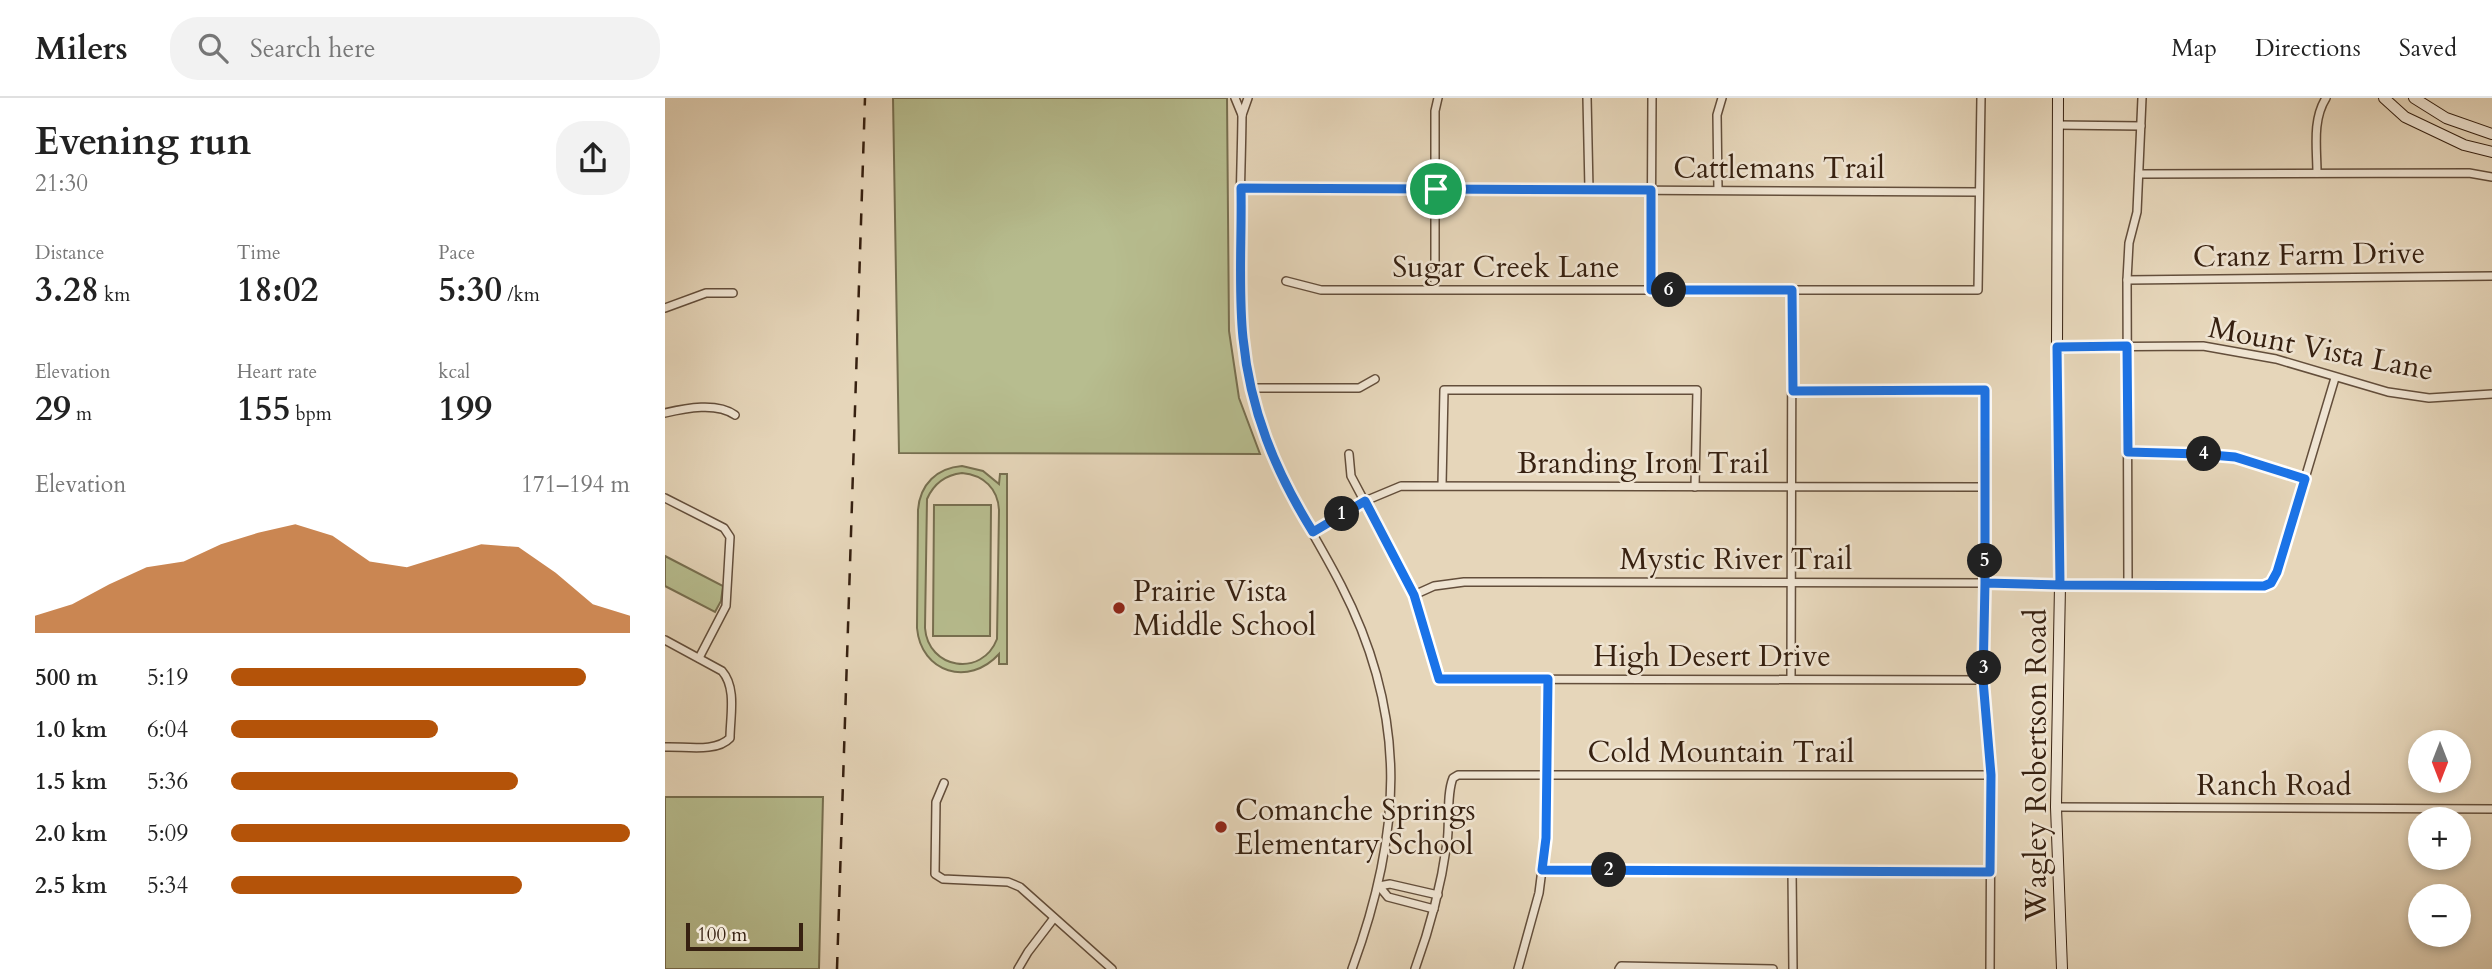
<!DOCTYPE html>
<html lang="en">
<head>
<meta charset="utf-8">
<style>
	:root { --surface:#fff; --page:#f2f2f2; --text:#222; --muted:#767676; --line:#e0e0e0; --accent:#b45309 }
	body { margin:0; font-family:Cardo,serif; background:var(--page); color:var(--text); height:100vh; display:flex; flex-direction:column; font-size:26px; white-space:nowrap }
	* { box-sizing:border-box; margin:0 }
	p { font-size:23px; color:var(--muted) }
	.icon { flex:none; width:38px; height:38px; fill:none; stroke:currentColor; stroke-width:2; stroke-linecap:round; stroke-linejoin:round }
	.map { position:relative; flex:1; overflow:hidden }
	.panel { display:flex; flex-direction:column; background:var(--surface); width:665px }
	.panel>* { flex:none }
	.needle { width:46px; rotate:180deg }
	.fabs { position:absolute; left:1743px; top:632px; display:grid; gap:14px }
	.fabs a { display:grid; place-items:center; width:63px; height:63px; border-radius:50%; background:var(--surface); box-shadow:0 4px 10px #0003; font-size:35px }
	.scale { position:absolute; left:21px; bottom:18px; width:117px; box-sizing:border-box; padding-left:7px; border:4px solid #372111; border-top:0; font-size:19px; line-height:24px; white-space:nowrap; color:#372111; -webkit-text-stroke:5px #efe4d2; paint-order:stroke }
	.pin { position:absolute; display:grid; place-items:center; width:60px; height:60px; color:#fff; margin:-30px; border:4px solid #fff; border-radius:50%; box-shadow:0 2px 7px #0007 }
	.km { position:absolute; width:35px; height:35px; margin:-18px; border-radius:50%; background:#222; color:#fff; font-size:19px; line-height:35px; text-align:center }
	.round { display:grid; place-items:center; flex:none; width:74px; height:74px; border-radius:28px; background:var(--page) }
	.summary { display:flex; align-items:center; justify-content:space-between; height:119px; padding:0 35px }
	h1 { font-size:38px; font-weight:600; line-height:52px }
	.figures { display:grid; grid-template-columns:repeat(3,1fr); gap:10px; height:119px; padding:7px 35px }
	.figures div { display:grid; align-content:center }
	.figures b { font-size:35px; font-weight:600 }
	.figures small { font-size:19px; font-weight:400 }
	.figures p { font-size:19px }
	.chart { height:196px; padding:14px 35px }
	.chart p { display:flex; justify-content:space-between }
	.chart svg { width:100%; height:126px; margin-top:7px; fill:var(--accent); opacity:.7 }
	ul { padding:0 35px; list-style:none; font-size:23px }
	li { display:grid; grid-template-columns:112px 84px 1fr; align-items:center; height:52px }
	li i { height:18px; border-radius:9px; background:var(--accent) }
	header { display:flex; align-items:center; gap:42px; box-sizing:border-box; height:98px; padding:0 35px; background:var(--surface); border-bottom:2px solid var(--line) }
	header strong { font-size:33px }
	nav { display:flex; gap:38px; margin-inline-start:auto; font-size:24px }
	.search { width:490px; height:63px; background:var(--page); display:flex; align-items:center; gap:18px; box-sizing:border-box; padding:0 24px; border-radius:28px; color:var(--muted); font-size:26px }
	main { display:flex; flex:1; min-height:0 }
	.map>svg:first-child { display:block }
	.green { fill:#b7bd8f; stroke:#776f50; stroke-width:2; fill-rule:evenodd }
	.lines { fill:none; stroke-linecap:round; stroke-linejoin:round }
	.street-casing { stroke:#634e3b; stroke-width:10 }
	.secondary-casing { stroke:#372111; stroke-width:12 }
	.street { stroke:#efe4d2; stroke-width:7 }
	.secondary { stroke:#efe4d2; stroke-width:10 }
	.rail { stroke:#372111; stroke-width:2.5; stroke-dasharray:12 12; stroke-linecap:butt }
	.route-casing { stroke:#fff; stroke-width:14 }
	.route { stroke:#1a73e8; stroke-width:9 }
	.poi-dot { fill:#8f2418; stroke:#efe4d2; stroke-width:2.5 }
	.labels { text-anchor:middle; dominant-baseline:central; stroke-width:5; stroke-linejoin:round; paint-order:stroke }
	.street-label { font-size:30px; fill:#372111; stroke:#efe4d2 }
	.poi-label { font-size:30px; fill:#372111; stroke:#efe4d2; text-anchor:start }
</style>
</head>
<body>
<header>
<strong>Milers</strong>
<div class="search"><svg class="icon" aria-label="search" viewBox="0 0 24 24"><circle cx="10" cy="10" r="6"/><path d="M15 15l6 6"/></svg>Search here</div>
<nav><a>Map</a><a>Directions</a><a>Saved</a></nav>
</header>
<main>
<section class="panel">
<div class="summary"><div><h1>Evening run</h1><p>21:30</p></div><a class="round"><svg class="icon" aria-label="share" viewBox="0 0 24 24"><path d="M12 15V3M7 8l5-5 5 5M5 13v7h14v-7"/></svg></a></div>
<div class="figures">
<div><p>Distance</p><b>3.28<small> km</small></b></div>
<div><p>Time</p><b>18:02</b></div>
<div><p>Pace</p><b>5:30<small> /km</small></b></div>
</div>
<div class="figures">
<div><p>Elevation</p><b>29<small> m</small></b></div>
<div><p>Heart rate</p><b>155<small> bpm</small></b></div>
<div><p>kcal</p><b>199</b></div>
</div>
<div class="chart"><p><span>Elevation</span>171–194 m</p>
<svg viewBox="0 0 160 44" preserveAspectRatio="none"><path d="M0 44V38L10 34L20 27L30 21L40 19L50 13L60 9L70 6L80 10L90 19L100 21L110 17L120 13L130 14L140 23L150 34L160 38V44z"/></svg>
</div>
<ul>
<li><b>500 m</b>5:19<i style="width:89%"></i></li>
<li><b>1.0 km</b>6:04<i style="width:52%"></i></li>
<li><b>1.5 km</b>5:36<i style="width:72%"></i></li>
<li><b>2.0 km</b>5:09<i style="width:100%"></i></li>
<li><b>2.5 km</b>5:34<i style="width:73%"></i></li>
</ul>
</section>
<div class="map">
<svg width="1827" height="871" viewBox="0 0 1827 871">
	<rect width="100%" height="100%" fill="#e6d6ba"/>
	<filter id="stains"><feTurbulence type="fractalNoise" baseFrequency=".00286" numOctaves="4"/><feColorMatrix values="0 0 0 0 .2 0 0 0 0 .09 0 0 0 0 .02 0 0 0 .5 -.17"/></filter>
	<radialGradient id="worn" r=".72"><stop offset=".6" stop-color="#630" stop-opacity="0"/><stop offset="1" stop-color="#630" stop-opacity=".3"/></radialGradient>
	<!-- green -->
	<g class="green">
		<polygon points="228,0 562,0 564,233 574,300 595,356 234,355"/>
		<path d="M 297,368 L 318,373 L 334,386 L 335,376 L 342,376 L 342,566 L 334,566 L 334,556 C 304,589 256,575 252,530 L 253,412 C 255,386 272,370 297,368 ZM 297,375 C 319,377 333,391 334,412 L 332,541 C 317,580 263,571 260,530 L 262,401 C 269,385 280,377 297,375 Z"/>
		<polygon points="269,407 326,407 325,538 268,538"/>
		<polygon points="0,458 58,488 56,503 50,514 0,488"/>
		<polygon points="0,699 158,699 154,871 0,871"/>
	</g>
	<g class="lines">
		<!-- street casing -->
		<g class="street-casing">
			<g id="street">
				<polyline points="570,0 577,17"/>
				<path d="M 583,0 L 577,17 C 576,117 566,231 596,327 C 614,385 649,434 676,487 C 744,619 737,735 687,871"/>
				<polyline points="922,0 924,91"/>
				<polyline points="1393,27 1476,28"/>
				<path d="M 1652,75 C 1652,51 1647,22 1661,0"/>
				<polyline points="1474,76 1804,75 1827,79"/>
				<polyline points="576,90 1314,94"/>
				<polyline points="1053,92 1052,17 1057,0"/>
				<polyline points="1462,182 1827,178"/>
				<polyline points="621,183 656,192 1313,192 1316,0"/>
				<polyline points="770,191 770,13 773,0"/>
				<polyline points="986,192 987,0"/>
				<polyline points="0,210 41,195 68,195"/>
				<polyline points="1392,249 1538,248 1611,261 1723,294 1764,300 1827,296"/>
				<polyline points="587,290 694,290 710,281"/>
				<polyline points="1128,293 1320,292 1319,582 1326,677 1325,871"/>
				<path d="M 0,315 C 21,310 52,304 70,317"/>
				<polyline points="1463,354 1535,356 1570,359 1640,381"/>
				<polyline points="684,356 686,378 749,497 774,581 1319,582"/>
				<polyline points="777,387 779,292 1032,292 1030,389"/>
				<polyline points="0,400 59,430 65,439 61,508 34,560"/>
				<polyline points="648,434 700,403 736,388 1320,389"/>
				<polyline points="1463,486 1462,182 1464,145 1472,114 1477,0"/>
				<polyline points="749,497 769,488 799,484 1320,485 1395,487 1599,488 1606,485 1612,474 1670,280"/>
				<path d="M 0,542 L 57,573 C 72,590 65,619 65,640 C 51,655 19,648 0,649"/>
				<polyline points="1126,581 1127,192"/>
				<polyline points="279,685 271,704 270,776 278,781 343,784 355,789 447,871"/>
				<polyline points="1391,709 1827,711"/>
				<polyline points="877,772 1325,774"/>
				<polyline points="1127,773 1128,871"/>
				<polyline points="769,811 723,799 714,788 725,786 773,797"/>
				<polyline points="353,871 363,854 389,820"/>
				<path d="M 750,871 C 765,830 776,788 782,745 C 785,726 781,697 788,680 L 793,677 L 1326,677"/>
				<polyline points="853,871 874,795 881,740 883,581"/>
				<polyline points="954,871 956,868 1108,871"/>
			</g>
		</g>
		<!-- secondary casing -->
		<g class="secondary-casing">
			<g id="secondary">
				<polyline points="1393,0 1392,249 1395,487 1391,709 1397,871"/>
				<polyline points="1719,0 1740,19 1799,47 1827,54"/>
				<polyline points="1749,0 1781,20 1827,36"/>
			</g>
		</g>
		<!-- street -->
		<use href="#street" class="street"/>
		<!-- secondary -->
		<use href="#secondary" class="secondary"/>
		<!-- rail -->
		<polyline class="rail" points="172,871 200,0"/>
	</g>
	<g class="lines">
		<!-- route casing -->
		<g class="route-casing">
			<path id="route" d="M 771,91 L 576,90 C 577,140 573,191 578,240 C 585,312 610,373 648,434 L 700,403 L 749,497 L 774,581 L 883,581 L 881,740 L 877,772 L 1325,774 L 1326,677 L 1318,582 L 1320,485 L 1395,487 L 1599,488 L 1606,485 L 1612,474 L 1640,381 L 1570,359 L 1535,356 L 1463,354 L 1462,248 L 1392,249 L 1395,487 L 1320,485 L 1320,292 L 1128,293 L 1127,192 L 986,192 L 986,92 L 771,91"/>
		</g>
		<!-- route -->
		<use href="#route" class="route"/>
	</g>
	<!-- markers -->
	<g class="poi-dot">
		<circle cx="454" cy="510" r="7"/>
		<circle cx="556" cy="729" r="7"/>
	</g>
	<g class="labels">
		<!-- street labels -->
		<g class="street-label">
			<text x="1114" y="70">Cattlemans Trail</text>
			<text transform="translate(1644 157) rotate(-1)">Cranz Farm Drive</text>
			<text x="841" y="169">Sugar Creek Lane</text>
			<text transform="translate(1656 251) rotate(11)">Mount Vista Lane</text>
			<text x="978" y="365">Branding Iron Trail</text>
			<text x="1071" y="461">Mystic River Trail</text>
			<text x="1047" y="558">High Desert Drive</text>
			<text x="1056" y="654">Cold Mountain Trail</text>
			<text transform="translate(1371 667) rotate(-90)">Wagley Robertson Road</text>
			<text x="1609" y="687">Ranch Road</text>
		</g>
		<!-- poi labels -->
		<g class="poi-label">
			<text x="468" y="493">Prairie Vista<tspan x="468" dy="34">Middle School</tspan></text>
			<text x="570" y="712">Comanche Springs<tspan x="570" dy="34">Elementary School</tspan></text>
		</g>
	</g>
	<rect width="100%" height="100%" filter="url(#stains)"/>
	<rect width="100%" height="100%" fill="url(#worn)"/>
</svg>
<div class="fabs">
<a><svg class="needle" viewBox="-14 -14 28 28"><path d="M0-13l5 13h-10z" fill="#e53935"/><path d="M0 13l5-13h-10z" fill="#767676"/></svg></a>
<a>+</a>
<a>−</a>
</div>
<div class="scale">100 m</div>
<div class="pin" style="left:771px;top:91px;background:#1e9e55"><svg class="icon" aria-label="arrive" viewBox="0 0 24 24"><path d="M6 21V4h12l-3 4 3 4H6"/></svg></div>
<b class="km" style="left:677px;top:416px">1</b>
<b class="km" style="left:944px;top:772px">2</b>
<b class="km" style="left:1319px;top:570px">3</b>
<b class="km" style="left:1539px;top:356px">4</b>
<b class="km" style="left:1320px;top:463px">5</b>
<b class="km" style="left:1004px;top:192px">6</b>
</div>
</main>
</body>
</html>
